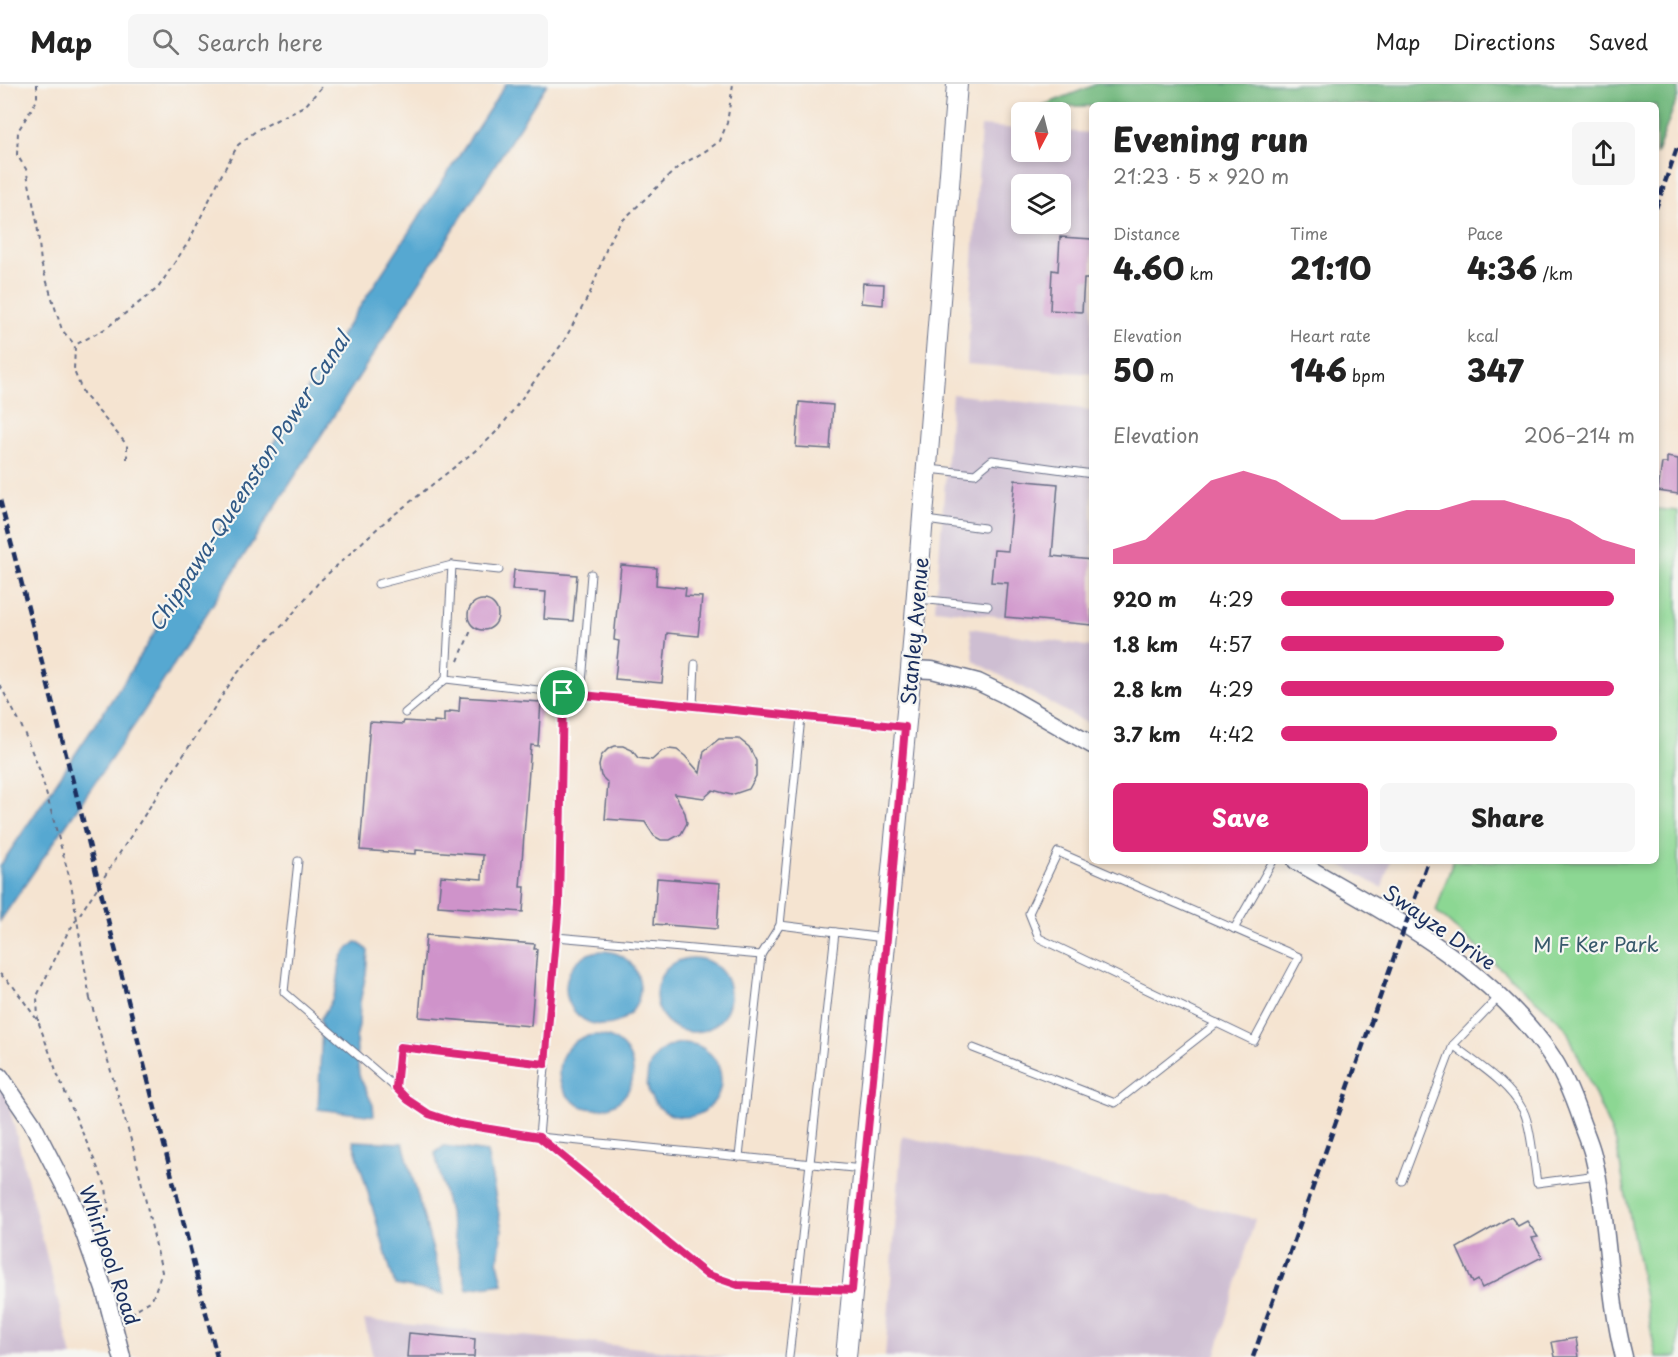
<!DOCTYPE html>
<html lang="en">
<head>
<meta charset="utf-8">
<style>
	:root { --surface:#fff; --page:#f6f6f6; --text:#222; --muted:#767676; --line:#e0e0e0; --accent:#db2777 }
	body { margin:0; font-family:"Playpen Sans",sans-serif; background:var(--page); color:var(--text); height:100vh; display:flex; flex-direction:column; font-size:22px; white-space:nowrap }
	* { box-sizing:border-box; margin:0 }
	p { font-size:20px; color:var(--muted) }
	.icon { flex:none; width:33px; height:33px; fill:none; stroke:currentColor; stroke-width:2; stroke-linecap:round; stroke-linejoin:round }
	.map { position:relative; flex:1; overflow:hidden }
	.panel { position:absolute; left:1089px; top:18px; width:570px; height:762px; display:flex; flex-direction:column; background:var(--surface); border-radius:9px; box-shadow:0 3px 9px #0003 }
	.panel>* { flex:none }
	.needle { width:39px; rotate:187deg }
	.controls { position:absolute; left:1011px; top:18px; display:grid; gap:12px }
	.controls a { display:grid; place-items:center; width:60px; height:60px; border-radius:9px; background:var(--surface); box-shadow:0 3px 9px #0003; font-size:30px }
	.pin { position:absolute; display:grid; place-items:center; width:51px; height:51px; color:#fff; margin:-26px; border:3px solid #fff; border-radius:50%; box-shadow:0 2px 6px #0007 }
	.round { display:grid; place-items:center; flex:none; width:63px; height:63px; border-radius:9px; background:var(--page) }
	.summary { display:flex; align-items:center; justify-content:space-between; height:102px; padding:0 24px }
	h1 { font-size:33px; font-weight:800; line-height:45px }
	.figures { display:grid; grid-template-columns:repeat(3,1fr); gap:9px; height:102px; padding:6px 24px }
	.figures div { display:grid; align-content:center }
	.figures b { font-size:30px; font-weight:800 }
	.figures small { font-size:16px; font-weight:400 }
	.figures p { font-size:16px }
	.chart { height:168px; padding:12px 24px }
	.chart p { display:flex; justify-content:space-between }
	.chart svg { width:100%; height:108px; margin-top:6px; fill:var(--accent); opacity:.7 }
	.button { display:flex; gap:12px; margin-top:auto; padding:12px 24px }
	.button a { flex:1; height:69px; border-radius:9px; background:var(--accent); color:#fff; font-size:24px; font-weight:800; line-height:69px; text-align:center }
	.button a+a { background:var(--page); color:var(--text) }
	ul { padding:0 24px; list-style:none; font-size:20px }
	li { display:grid; grid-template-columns:96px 72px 1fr; align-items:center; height:45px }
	li i { height:15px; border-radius:8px; background:var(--accent) }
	header { display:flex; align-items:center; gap:36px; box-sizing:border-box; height:84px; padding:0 30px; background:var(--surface); border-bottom:2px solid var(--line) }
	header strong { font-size:28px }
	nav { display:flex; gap:33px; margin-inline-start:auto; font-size:21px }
	.search { width:420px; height:54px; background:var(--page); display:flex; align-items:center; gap:15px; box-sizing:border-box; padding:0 21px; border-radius:9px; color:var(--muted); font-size:22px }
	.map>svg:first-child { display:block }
	.industrial { fill:#cebed2; fill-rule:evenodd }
	.green { fill:#8cd793; stroke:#548378; stroke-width:1.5 }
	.forest { fill:#71b87d; stroke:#46746e; stroke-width:1.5 }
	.water { fill:#57a8d1; stroke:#396c98; stroke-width:1.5 }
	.building { fill:#cf93ca }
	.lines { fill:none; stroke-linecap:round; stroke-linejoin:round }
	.service-casing { stroke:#676e86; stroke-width:9 }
	.tertiary-casing { stroke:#676e86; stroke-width:19 }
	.secondary-casing { stroke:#676e86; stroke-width:22 }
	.path { stroke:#676e86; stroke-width:2; stroke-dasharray:4.5 4.5; stroke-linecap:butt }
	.service { stroke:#fff; stroke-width:7 }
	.tertiary { stroke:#fff; stroke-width:16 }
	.secondary { stroke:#fff; stroke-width:20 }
	.rail { stroke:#1b2f5e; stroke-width:4.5; stroke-dasharray:9 4.5; stroke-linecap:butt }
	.path-bridge { stroke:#676e86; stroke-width:2; stroke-dasharray:4.5 4.5; stroke-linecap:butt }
	.route-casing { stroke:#fff; stroke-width:12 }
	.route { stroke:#db2777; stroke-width:8 }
	.labels { text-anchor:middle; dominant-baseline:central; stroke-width:4.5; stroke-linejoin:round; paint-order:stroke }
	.street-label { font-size:20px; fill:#1b2f5e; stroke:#f6f6f2 }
	.park-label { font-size:20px; fill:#37596b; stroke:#f6f6f2 }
	.water-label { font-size:21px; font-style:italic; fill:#305986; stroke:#f6f6f2 }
</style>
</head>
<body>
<header>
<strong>Map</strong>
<div class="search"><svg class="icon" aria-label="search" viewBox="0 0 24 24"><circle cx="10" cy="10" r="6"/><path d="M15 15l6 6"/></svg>Search here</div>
<nav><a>Map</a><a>Directions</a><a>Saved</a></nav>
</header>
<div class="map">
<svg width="1678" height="1273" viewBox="0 0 1678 1273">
	<rect width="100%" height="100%" fill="#f6f6f2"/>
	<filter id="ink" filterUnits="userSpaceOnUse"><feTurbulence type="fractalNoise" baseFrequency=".0167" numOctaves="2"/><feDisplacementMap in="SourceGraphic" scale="12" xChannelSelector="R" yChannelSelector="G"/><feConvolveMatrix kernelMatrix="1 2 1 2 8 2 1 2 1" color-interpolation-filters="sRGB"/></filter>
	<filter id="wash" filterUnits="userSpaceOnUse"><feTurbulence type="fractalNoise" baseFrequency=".008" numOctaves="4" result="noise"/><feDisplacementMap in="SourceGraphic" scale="24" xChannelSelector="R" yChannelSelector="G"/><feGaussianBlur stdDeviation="1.35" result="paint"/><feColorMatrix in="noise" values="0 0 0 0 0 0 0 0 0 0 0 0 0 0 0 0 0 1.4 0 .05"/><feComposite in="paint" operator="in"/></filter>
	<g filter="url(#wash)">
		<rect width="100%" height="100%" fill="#f5e4d1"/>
		<!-- industrial -->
		<g class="industrial">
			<path d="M 981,42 L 1021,45 L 1022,68 L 1060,68 L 1061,47 L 1092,49 L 1092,290 L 967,280 ZM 1022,100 L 1060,100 L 1060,140 L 1022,140 Z"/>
			<polygon points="952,310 1092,326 1092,543 935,525"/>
			<polygon points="970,544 1092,563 1092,642 974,577"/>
			<polygon points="1334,777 1390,777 1382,804"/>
			<polygon points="0,986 72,1273 0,1273"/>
			<polygon points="902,1052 1255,1135 1215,1273 885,1273"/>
			<polygon points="364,1236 731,1273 373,1273"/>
		</g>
		<!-- green -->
		<polygon class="green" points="1656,425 1678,427 1678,1273 1656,1273 1616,1059 1565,942 1436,827 1453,777 1656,777"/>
		<!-- forest -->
		<polygon class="forest" points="1097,0 1678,0 1678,12 1656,71 1656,21 1334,21 1333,17 1039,23"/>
		<!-- water -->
		<g class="water">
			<polygon points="506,0 547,0 144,627 0,837 0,782 123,599 342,250"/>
			<path d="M 356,858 L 360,859 L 368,867 L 366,890 L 360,918 L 359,941 L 356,955 L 359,991 L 373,1021 L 374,1032 L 318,1025 L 322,943 L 320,936 C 326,926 333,917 336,905 C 342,883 334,874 356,858 Z"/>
			<circle cx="603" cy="904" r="37"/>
			<circle cx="693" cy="911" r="37"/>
			<circle cx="596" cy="988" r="37"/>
			<circle cx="684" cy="996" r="37"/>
			<polygon points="353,1057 403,1059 445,1210 395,1201"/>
			<polygon points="444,1062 487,1068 502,1146 498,1178 503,1200 467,1205 435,1069"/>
		</g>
		<g id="blocks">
			<!-- building -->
			<g class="building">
				<polygon points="1060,153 1092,155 1092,195 1084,195 1082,228 1050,226 1052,186 1058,187"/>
				<polygon points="863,199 884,200 883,221 861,219"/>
				<polygon points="799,318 833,321 830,365 796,363"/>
				<polygon points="1667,373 1678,375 1678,410 1658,407 1662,379 1667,379"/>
				<polygon points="1015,396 1058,400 1052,472 1092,476 1092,541 1005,533 1008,499 991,498 994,466 1008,467"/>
				<polygon points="621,481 657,484 656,501 686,504 685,512 702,513 698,552 667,549 662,599 615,595 619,557 614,556"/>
				<polygon points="514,486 577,491 573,537 544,535 546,508 512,506"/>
				<circle cx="483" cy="531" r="15"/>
				<polygon points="460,613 541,618 538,662 531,661 520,803 525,803 523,828 438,822 441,792 482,795 483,771 416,766 416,770 360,766 370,638 403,640 404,637 434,639 434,637 444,638 444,629 450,629 450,627 459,628"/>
				<polygon points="719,655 739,655 749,663 756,677 756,692 749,705 731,711 713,706 704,714 675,710 685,729 687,739 681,750 670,756 661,756 654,752 645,738 605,735 608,699 601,692 599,682 601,672 608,665 615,662 623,662 632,666 638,674 652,676 662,667 669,665 677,666 685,672 700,689 704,667"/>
				<polygon points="657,794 720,799 717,845 654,840"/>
				<polygon points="426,851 535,860 534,865 537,865 531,942 419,933"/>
				<polygon points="1511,1133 1518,1142 1527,1137 1538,1153 1532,1154 1542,1173 1482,1204 1478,1196 1473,1199 1457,1164"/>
				<polygon points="409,1249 475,1255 474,1273 407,1273"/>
				<polygon points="1576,1254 1579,1273 1555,1273 1552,1258"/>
			</g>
		</g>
	</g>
	<g filter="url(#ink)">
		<use href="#blocks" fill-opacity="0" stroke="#676e86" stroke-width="1.5"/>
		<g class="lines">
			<!-- service casing -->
			<g class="service-casing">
				<g id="service">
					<polyline points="929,385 975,390 992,376 1092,390"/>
					<polyline points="926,436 984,444"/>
					<polyline points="378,500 452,481 499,486"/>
					<polyline points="919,515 988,522"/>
					<polyline points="446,595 452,481"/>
					<polyline points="581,611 591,490"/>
					<polyline points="693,622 695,580"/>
					<polyline points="405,629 446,595 563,609"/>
					<polyline points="801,633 780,841 884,854"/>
					<polygon points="1058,768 1299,873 1254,957 1039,854 1029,829"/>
					<polyline points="298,777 284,908 396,1004 408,1016 429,1030 459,1040 539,1053 863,1085"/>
					<polyline points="1234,845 1273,777"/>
					<polyline points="556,853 761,871 780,841"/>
					<polyline points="1453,961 1499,913"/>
					<polyline points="973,964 1115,1019 1217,939"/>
					<polyline points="396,1004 400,962 545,980"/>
					<polyline points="739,1073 761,871"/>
					<path d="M 1402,1097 L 1453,961 C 1477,980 1508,998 1523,1026 C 1531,1041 1534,1081 1537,1099 L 1597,1091"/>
					<polyline points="852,1206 738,1201 706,1190 539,1053 559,821 563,609 903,643"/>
					<polyline points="789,1273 835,848"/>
				</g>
			</g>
			<!-- tertiary casing -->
			<g class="tertiary-casing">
				<g id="tertiary">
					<polyline points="911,585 932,586 978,598 1003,610 1092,661"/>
					<path d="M 1296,777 C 1387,830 1486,880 1548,967 C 1563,988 1573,1013 1581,1037 C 1585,1048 1590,1059 1593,1071 C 1609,1137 1607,1207 1624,1273"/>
					<polyline points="0,992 32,1039 74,1121 105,1208 122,1273"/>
				</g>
			</g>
			<!-- secondary casing -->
			<g class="secondary-casing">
				<polyline id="secondary" points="846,1273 911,585 957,0"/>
			</g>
			<!-- path -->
			<g class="path">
				<polyline points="37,0 37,16 18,47 17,71 26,85 37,138 41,179 62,246 75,261"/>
				<polyline points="127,375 127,361 83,309 74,287 75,261 105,245 158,204 189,157 222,90 238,61 257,46 306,21 324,0"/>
				<polyline points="458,577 472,544"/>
				<polyline points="0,601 21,641"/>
				<polyline points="0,890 13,902 38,937 60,997 106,1103 109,1129 99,1146"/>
				<polyline points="90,915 135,1070 162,1188 152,1216 135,1226 128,1237"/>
				<polyline points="38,937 37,912 67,850 235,592 262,561 285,539 319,498 381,441 485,359 500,344 564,257 590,209 609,158 620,139 678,83 704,68 720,57 727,39 733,0"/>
			</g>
			<!-- service -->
			<use href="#service" class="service"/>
			<!-- tertiary -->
			<use href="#tertiary" class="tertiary"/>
			<!-- secondary -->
			<use href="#secondary" class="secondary"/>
			<!-- rail -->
			<g class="rail">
				<polyline points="1656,124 1678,61"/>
				<polyline points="0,416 86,748 217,1273"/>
				<polyline points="1253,1273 1428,777"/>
			</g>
			<!-- path-bridge -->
			<polyline class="path-bridge" points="21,641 40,687 71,799 90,915"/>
		</g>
	</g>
	<g class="lines" filter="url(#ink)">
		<!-- route casing -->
		<g class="route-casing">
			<polygon id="route" points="563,609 905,643 887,854 852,1206 738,1201 706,1190 539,1053 459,1040 429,1030 408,1016 396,1004 400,963 545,980 559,820"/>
		</g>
		<!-- route -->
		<use href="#route" class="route"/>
	</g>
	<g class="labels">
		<!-- street labels -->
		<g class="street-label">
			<text transform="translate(914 547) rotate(-85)">Stanley Avenue</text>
			<text transform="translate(1440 843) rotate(35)">Swayze Drive</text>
			<text transform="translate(110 1171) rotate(71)">Whirlpool Road</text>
		</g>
		<!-- park labels -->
		<g class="park-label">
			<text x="1596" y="860">M F Ker Park</text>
		</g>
		<!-- water labels -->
		<g class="water-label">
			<text transform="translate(248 397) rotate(-57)">Chippawa-Queenston Power Canal</text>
		</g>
	</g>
</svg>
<div class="controls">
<a><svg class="needle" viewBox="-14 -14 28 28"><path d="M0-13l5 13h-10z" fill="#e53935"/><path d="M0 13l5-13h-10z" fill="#767676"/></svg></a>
<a><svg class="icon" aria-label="layers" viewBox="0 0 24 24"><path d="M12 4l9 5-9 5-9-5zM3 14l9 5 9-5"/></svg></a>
</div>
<div class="pin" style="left:563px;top:609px;background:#1e9e55"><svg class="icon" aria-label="arrive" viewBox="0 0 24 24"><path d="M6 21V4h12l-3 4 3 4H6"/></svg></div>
<section class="panel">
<div class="summary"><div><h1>Evening run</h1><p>21:23 · 5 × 920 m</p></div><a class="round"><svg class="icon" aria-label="share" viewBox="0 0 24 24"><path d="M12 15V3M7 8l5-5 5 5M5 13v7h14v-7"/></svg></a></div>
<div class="figures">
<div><p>Distance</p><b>4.60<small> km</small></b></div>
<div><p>Time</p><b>21:10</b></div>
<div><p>Pace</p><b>4:36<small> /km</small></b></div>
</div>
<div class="figures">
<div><p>Elevation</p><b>50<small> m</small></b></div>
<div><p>Heart rate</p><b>146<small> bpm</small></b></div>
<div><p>kcal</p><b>347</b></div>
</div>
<div class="chart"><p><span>Elevation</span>206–214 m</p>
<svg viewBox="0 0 160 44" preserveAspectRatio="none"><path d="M0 44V38L10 34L20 22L30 10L40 6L50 10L60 18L70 26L80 26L90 22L100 22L110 18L120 18L130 22L140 26L150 34L160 38V44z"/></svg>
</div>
<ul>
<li><b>920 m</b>4:29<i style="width:94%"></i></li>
<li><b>1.8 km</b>4:57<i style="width:63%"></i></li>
<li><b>2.8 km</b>4:29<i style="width:94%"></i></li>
<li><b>3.7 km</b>4:42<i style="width:78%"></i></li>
</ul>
<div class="button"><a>Save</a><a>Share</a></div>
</section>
</div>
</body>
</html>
